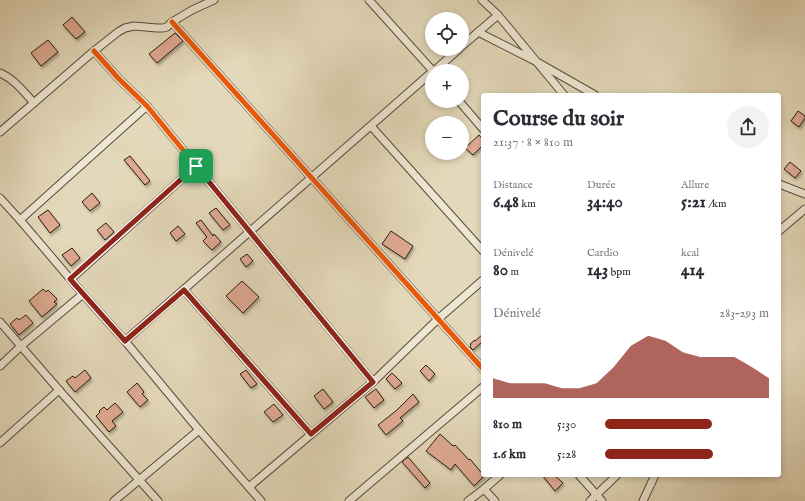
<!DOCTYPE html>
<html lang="fr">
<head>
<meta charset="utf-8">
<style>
	:root { --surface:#fff; --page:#f2f2f3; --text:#2b2b33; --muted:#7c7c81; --accent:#8f2418 }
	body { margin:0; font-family:"IM FELL English",serif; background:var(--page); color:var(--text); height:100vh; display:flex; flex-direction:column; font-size:15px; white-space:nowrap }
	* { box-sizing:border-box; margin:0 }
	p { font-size:13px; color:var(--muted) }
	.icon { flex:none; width:22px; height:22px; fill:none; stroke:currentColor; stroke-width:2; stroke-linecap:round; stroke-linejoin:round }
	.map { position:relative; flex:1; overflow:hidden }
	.details { position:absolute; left:481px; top:93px; width:300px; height:384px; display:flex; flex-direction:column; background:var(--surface); border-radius:4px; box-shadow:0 2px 6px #0003 }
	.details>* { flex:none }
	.controls { position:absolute; left:425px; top:12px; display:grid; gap:8px }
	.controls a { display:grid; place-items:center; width:44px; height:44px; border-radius:50%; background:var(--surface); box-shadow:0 2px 6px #0003; font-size:20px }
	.pin { position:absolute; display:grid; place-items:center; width:34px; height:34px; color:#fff; margin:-17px; border-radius:8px; box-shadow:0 2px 6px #0006 }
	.round { display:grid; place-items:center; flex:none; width:42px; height:42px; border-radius:21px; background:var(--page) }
	.headline { display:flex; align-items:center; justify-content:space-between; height:68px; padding:0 12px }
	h1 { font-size:22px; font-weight:800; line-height:30px }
	.figures { display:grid; grid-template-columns:repeat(3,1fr); gap:6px; height:68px; padding:4px 12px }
	.figures div { display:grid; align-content:center }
	.figures b { font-size:17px; font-weight:800 }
	.figures small { font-size:11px; font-weight:400 }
	.figures p { font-size:11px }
	.chart { height:112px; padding:8px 12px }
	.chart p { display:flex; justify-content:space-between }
	.chart svg { width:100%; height:72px; margin-top:4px; fill:var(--accent); opacity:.7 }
	ul { padding:0 12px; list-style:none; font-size:13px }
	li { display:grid; grid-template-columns:64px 48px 1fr; align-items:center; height:30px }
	li i { height:10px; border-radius:5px; background:var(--accent) }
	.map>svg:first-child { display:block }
	.building { fill:#dea991; stroke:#291c12; filter:url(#shadow) }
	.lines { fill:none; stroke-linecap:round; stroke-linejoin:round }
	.minor-casing { stroke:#584b3c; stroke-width:9 }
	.minor { stroke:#ede6d2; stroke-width:7 }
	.cycleway-casing { stroke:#ede6d2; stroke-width:8 }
	.cycleway { stroke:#e8590c; stroke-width:5 }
	.route-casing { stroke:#fff; stroke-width:8 }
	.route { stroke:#8f2418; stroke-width:5 }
</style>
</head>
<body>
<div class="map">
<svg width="805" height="501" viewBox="0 0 805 501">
	<defs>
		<filter id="shadow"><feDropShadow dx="1.5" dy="2.5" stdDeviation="1" flood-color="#0004"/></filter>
	</defs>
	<rect width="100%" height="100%" fill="#e3d8b9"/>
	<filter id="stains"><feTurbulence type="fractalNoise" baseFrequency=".005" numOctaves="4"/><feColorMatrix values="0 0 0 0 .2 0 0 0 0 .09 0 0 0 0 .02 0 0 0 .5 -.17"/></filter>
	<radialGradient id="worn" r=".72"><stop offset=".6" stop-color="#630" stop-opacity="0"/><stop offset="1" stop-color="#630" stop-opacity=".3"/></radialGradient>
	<!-- building -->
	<g class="building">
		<polygon points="72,17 85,32 76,39 63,25"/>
		<polygon points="175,33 183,41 157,63 149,54"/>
		<polygon points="48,40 58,52 41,66 31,53"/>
		<polygon points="798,111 805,116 805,118 799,127 791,121"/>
		<polygon points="479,135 483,140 483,145 473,155 465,148"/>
		<polygon points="130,156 150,181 145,185 124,160"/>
		<polygon points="790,162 801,171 795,178 784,169"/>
		<polygon points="92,193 100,203 90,211 82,202"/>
		<polygon points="216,208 230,225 223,230 209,213"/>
		<polygon points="48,210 60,225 50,233 38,217"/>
		<polygon points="201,220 213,236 214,234 221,242 212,250 203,241 207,237 196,223"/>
		<polygon points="106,223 114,232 105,240 97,230"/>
		<polygon points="178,226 185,234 176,241 170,233"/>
		<polygon points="391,231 413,246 405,259 382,244"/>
		<polygon points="72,248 80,258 71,266 62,255"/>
		<polygon points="247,254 253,261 246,267 240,259"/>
		<polygon points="242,281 259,297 243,313 226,296"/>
		<polygon points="43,289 46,292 48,290 57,299 54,302 57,304 42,317 29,301"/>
		<polygon points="26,315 33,323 19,335 10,324 17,318 19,320"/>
		<polygon points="483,334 483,341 473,350 470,347 471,345 470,344 475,340 475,341"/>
		<polygon points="426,365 435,374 429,381 420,371"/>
		<polygon points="85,370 91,378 75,392 66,381 73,376 75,378"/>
		<polygon points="246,370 257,384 251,388 240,374"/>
		<polygon points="392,373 402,383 395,389 386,379"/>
		<polygon points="137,383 144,392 142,394 148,400 140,407 127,392"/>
		<polygon points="323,389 333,402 324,409 314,396"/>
		<polygon points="376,389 384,400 374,408 365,397"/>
		<polygon points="413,394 419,402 400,418 403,421 386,435 378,425 397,410"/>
		<polygon points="115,403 123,412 112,421 116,426 109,432 96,416 100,412 99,411 104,407 107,410"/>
		<polygon points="274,404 283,415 273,422 264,412"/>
		<polygon points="440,434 453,446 455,445 469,460 470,459 484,476 474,486 455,464 451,470 426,451"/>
		<polygon points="408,457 430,483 425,488 402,462"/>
		<polygon points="542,475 554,475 563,483 555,491"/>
	</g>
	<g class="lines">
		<!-- minor casing -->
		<g class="minor-casing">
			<g id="minor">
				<polyline points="369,0 433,71"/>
				<polyline points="482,0 498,15 564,95"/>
				<polyline points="172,22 483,369"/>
				<polyline points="478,32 537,62 595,95"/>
				<polyline points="462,46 498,15"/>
				<polyline points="94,51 119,79 147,106 373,382"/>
				<polyline points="434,71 459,49"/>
				<path d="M 0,73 C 14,79 24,92 34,103"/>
				<polyline points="459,101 483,129"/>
				<polyline points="371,126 483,251"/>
				<polyline points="0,132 94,51 118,32 125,28 134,26 157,28 163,28 167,27 172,22 192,10 214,0"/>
				<polyline points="779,184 805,194"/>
				<polyline points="0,198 20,220 83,294 125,341 199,430 261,501"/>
				<polyline points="20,220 147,106"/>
				<polyline points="779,231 805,209"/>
				<polyline points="71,279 196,166"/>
				<polyline points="184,290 311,434"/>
				<polyline points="0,322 59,390 158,501"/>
				<polyline points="125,341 432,72"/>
				<polyline points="0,366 21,346 83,294"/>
				<polyline points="0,443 59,390"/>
				<polyline points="579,475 602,501"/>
				<polyline points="249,487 373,382 438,319 483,280"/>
				<polyline points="484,489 495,501"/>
				<polyline points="114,501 199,430"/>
				<polyline points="349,501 483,387"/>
				<polyline points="468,501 484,489 500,475"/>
				<polyline points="590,501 617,475"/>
				<polyline points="643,501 655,475"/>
			</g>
		</g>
		<!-- minor -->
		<use href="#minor" class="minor"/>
		<!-- cycleway casing -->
		<g class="cycleway-casing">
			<g id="cycleway">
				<polyline points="172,22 483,369"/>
				<polyline points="94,51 119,79 147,106 373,382"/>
			</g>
		</g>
		<!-- cycleway -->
		<use href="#cycleway" class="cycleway"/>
	</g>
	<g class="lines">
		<!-- route casing -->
		<g class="route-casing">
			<polygon id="route" points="196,166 373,382 311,434 184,290 125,341 70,279"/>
		</g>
		<!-- route -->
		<use href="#route" class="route"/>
	</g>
	<rect width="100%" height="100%" filter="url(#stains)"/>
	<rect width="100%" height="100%" fill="url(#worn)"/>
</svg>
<div class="controls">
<a><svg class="icon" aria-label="locate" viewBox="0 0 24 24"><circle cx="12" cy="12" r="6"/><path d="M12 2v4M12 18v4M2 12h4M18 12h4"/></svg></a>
<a>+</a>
<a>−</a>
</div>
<div class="pin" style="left:196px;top:166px;background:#1e9e55"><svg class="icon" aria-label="arrive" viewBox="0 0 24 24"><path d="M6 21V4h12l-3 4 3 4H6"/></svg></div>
<section class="details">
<div class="headline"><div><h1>Course du soir</h1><p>21:37 · 8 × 810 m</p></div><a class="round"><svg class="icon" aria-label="share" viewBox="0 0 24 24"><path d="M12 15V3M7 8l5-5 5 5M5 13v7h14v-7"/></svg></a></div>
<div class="figures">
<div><p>Distance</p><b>6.48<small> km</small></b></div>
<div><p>Durée</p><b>34:40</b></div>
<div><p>Allure</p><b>5:21<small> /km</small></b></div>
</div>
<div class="figures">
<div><p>Dénivelé</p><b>80<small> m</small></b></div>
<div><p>Cardio</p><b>143<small> bpm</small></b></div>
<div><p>kcal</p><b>414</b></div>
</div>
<div class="chart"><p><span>Dénivelé</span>283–293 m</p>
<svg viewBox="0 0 160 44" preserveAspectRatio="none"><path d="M0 44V32L10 35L20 35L30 35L40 38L50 38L60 35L70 25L80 12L90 6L100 9L110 16L120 19L130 19L140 19L150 25L160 32V44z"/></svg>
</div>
<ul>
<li><b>810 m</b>5:30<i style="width:65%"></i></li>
<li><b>1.6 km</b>5:28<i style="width:66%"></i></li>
</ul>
</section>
</div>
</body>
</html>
